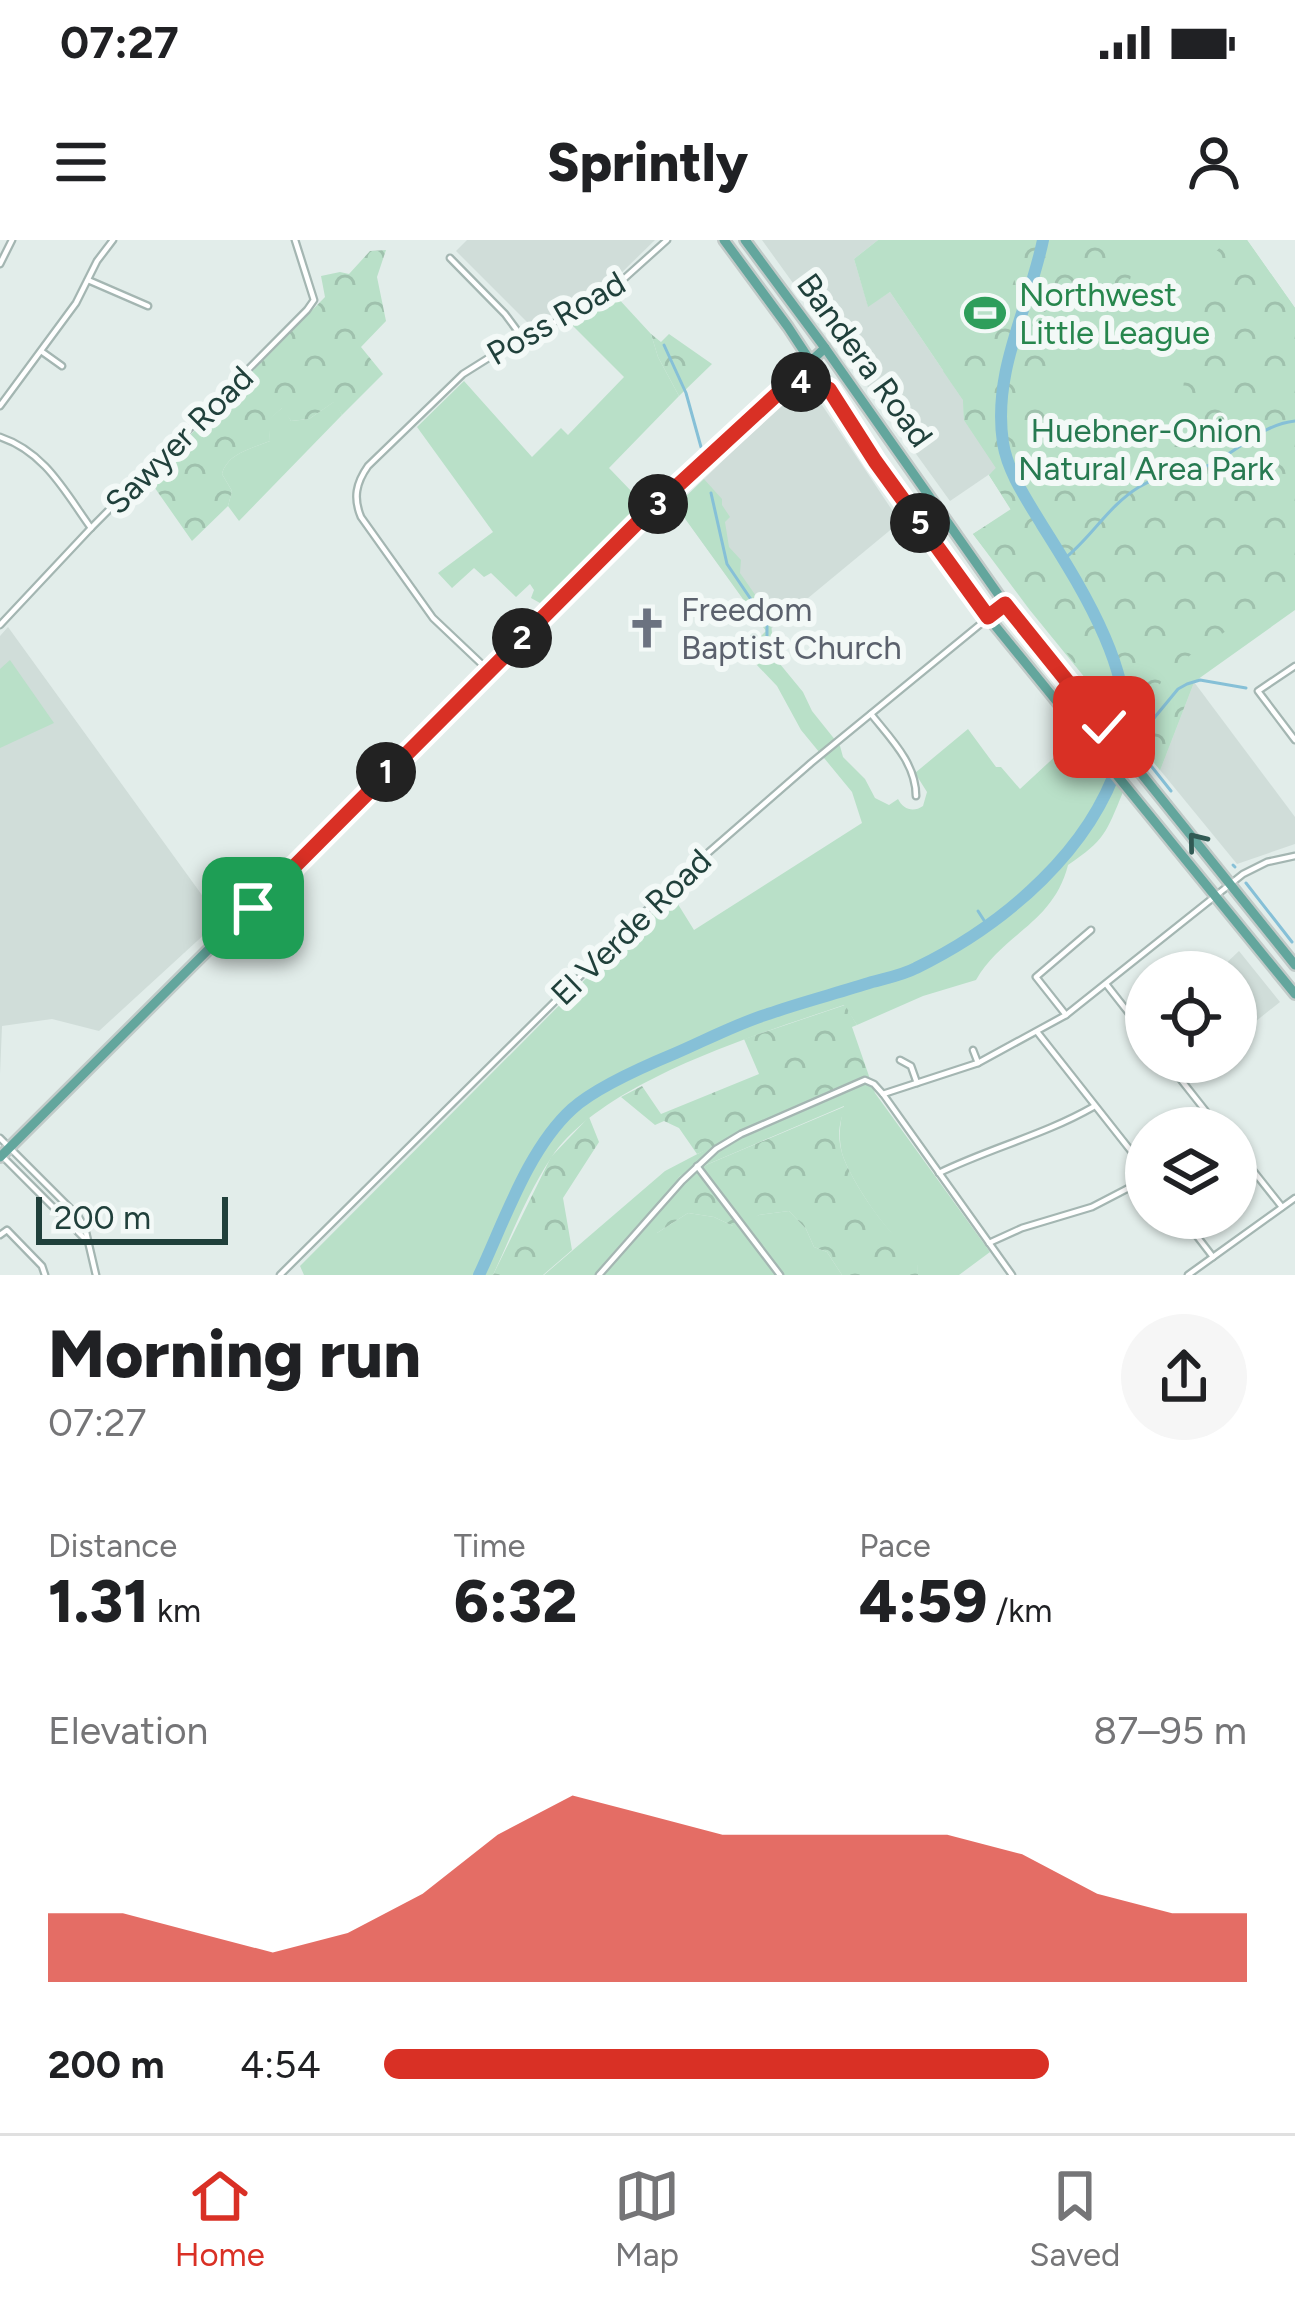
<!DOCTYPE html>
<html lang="en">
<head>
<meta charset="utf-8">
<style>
	:root { --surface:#fff; --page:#f6f6f6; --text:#202124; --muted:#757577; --line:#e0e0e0; --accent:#d93025 }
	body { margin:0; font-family:Figtree,sans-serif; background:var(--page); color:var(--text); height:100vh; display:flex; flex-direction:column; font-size:45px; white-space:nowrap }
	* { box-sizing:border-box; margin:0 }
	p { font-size:39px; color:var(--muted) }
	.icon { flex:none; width:66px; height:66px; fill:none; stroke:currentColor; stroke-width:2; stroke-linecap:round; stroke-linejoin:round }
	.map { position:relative; height:1035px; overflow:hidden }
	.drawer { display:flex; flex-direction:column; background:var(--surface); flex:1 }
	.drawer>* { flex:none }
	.fabs { position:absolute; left:1125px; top:711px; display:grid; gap:24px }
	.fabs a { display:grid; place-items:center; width:132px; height:132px; border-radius:50%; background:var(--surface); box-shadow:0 3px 9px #0004; font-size:60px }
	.scale { position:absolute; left:36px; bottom:30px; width:192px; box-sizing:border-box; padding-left:12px; border:6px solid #20403b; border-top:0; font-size:33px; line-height:42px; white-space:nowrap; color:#20403b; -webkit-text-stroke:9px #f3f9f7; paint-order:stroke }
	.pin { position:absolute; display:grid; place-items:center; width:102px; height:102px; color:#fff; margin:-51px; border-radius:24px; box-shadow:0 6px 18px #0006 }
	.km { position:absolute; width:60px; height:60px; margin:-30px; border-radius:50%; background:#222; color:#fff; font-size:33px; line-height:60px; text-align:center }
	.round { display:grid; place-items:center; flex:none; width:126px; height:126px; border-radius:63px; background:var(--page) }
	.summary { display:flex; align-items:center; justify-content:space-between; height:204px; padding:0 48px }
	h1 { font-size:66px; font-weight:800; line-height:90px }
	.metrics { display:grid; grid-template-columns:repeat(3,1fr); gap:18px; height:204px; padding:12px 48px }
	.metrics div { display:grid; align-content:center }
	.metrics b { font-size:60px; font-weight:800 }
	.metrics small { font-size:33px; font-weight:400 }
	.metrics p { font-size:33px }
	.chart { height:336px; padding:24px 48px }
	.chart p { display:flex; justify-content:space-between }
	.chart svg { width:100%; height:216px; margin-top:12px; fill:var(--accent); opacity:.7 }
	ul { padding:0 48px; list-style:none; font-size:39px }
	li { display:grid; grid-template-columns:192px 144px 1fr; align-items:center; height:90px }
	li i { height:30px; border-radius:15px; background:var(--accent) }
	.status { display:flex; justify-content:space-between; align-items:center; height:84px; padding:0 60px; background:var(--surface); direction:ltr }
	.status svg { height:33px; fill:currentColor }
	header { display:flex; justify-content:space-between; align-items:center; height:156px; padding:0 48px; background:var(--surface); font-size:54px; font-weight:800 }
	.tabs { display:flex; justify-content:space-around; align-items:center; height:168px; border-top:3px solid var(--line); background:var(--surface); font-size:33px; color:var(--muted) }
	.tabs a { display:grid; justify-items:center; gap:6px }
	.tabs .current { color:var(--accent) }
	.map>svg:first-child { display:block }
	.built { fill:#d0ddd9 }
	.green { fill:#b9e0c8 }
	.forest { fill:url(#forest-crowns) }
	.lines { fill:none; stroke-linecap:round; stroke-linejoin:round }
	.stream { stroke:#86c0d7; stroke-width:3 }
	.river { stroke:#86c0d7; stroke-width:12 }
	.street-casing { stroke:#a4b6b2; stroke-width:9 }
	.primary-casing { stroke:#c1cac8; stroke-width:14 }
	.street { stroke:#fff; stroke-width:4.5 }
	.primary { stroke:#63a69d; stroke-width:9 }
	.oneway { stroke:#315a54 }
	.route-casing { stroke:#fff; stroke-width:24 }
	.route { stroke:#d93025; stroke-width:15 }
	.labels { text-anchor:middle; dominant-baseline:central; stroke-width:12; stroke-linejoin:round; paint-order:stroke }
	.leisure-label { font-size:33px; fill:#27864d; stroke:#f3f9f7; text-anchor:start }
	.street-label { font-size:33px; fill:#20403b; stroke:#f3f9f7 }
	.park-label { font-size:33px; fill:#277a51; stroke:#f3f9f7 }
	.worship-label { font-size:33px; fill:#5b616d; stroke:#f3f9f7; text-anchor:start }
</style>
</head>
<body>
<div class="status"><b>07:27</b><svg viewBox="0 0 49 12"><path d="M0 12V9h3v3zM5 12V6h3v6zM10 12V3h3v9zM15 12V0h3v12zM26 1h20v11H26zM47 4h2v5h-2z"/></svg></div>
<header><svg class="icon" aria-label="menu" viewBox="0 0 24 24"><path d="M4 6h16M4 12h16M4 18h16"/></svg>Sprintly<svg class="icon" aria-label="person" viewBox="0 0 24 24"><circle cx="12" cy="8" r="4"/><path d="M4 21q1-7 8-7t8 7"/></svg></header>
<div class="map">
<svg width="1295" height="1035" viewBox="0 0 1295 1035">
	<defs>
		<pattern id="forest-crowns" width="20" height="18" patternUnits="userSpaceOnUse" patternTransform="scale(3)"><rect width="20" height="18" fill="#b9e0c8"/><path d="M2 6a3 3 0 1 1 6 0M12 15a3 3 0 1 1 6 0" fill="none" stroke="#9fc1ad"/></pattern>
	</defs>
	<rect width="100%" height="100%" fill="#e2edea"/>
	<!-- built -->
	<g class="built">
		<polygon points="467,0 655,0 611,43 592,56 564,70 528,83 456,11"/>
		<polygon points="762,0 878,0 854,19 868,66 890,52 963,160 964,180 997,229 950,261"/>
		<polygon points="805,150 816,156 900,282 767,392 676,266 790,156"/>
		<polygon points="8,387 220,680 99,791 52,779 2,786 0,834 0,396"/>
		<polygon points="1194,442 1295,577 1295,604 1237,624 1160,530"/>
		<polygon points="1239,711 1280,762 1236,797 1236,732 1217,732"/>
	</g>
	<!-- green -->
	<g class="green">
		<polygon points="878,0 1247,0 1295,68 1295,370 1194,442 1160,530 1029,369 973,294 1011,270 989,235 996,228 964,180 963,160 890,52 868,67 854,19"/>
		<polygon points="616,56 651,94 658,117 679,156 609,228 634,254 645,261 540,363 531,358 534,350 530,344 516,357 491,333 484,337 474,328 452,348 438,333 493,292 417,187 464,141 532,217 561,188 568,195 624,137 569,82"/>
		<path d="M 335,161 L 342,175 L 239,281 L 228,266 L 232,251 L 222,234 C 228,213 251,209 270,201 L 268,180 L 283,167 L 291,181 L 309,179 Z"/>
		<path d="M 704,239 L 722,259 L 722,265 L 730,277 L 725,282 L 729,307 L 741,320 L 740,333 L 770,376 L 775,418 L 803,452 L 812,471 L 840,506 L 843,517 L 865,539 L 875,558 L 889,565 L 898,559 C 903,569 913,573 923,566 L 927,552 L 915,533 L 968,489 L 996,527 L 1001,527 L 1020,549 L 1061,511 L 1072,490 L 1123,552 C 1106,593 1105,600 1068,625 C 1053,684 1003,693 976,740 L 923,756 L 857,785 L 844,765 C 759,794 602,841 551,918 C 527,954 511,996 493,1035 L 304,1035 L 300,1026 L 671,653 L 694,690 L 862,583 L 852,552 L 801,490 L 777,446 L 755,423 L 754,403 L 766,391 L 676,266 Z"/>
		<polygon points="10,420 54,483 0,508 0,429"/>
		<path d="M 870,839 L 875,853 L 990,1012 L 959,1035 L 918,1035 L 916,1013 C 893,1005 849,938 842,913 C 838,896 840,882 844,866 L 680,936 L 658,964 L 657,993 L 688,973 L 714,977 L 733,986 L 759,975 L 789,971 L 806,989 L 814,1007 L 827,1012 L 842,1035 L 544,1035 L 665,931 L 707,909 Z"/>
	</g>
	<!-- forest -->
	<g class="forest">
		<path d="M 1018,0 L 1081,0 L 1092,5 L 1095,0 L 1149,0 L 1135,18 L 1126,57 L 1051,109 C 1049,157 1053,193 1065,239 L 1090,251 L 1123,238 L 1159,208 L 1181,174 L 1188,93 L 1198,41 L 1207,21 L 1227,0 L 1247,0 L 1295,68 L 1295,347 L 1195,411 L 1162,440 L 1146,474 L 1125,436 L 1110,425 L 1113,472 L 973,294 L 1011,269 L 989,235 L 996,228 L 964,180 L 963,160 L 943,131 L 994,95 L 1025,11 Z"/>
		<path d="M 386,10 L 377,37 L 386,81 L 361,107 L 383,134 L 342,175 L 334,162 L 309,179 L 291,181 L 282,168 L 269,180 L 270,201 C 251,209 228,213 222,234 L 232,251 L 228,266 L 192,301 L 150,241 L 153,233 L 325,57 L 321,36 L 340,32 L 349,34 L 370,11 Z"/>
		<polygon points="651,94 661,102 669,94 712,124 679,156 658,117"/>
		<polygon points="1194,442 1160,530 1142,508 1177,449"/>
		<polygon points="845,765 857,785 852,787 870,839 697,914 679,888 664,881 655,885 621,857 642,846 661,874 759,834 744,799"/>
		<path d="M 846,866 C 839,882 837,895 842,913 C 849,938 893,1005 917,1012 L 918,1035 L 842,1035 L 827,1012 L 814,1007 L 806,989 L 789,971 L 759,975 L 741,987 L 733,986 L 714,977 L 688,973 L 657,993 L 624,1002 L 680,936 Z"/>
		<polygon points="589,877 599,902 563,958 572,1010 543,1035 493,1035 551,917"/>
	</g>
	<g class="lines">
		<!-- stream -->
		<g class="stream">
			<polyline points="664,105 686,153 701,207"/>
			<polyline points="711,253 727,324 767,383 767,399"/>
			<path d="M 1064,319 C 1091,298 1108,266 1139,247 C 1157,236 1174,236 1193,231 C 1231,221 1256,185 1295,181"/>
			<polyline points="1171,551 1125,493 1145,489 1178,449 1187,444 1200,440 1246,448"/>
			<polyline points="1233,625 1235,627"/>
			<polyline points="1246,643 1292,702"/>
			<polyline points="978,671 987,685"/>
		</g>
		<!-- river -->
		<path class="river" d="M 479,1035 C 504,982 528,909 572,869 C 595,848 647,825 676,813 C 706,800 736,784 768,774 C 802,762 838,753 872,742 C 887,738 903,735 916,728 C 1004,685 1096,608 1122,510 C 1141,439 1079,344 1042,285 C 1027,260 1008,233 1003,203 C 992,131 1029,68 1043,0"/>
		<!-- street casing -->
		<g class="street-casing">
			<g id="street">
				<polyline points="450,18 505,74 522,97"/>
				<polyline points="0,24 12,0"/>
				<polyline points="88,40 148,66"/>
				<polyline points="41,111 62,126"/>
				<polyline points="0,166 76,63 97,21 113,0"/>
				<path d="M 0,197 C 45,212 65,252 91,288"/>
				<polyline points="0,385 91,288 307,70 314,60 295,0"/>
				<polyline points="1295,426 1258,451 1295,500"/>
				<path d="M 489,431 L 433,378 L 361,277 C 353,258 356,243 368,226 L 463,134 L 522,97 L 579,71 L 607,54 L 667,0"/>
				<path d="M 871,474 C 890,498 916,523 916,556"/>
				<polyline points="1106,744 1146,795"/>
				<polyline points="1066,775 1036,737 1091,690"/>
				<polyline points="1038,793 1146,930"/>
				<polyline points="973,810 978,823"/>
				<polyline points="900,820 911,826 917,843"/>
				<polyline points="1167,822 1219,888"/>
				<polyline points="883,854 978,823 1066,775 1243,634 1267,622 1295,616"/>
				<polyline points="0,898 78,976 85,988 96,1035"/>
				<polyline points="1236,909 1282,967"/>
				<polyline points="2,916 87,1001"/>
				<polyline points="697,926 780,1035"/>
				<path d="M 939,933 C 990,908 1044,895 1093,867"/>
				<polyline points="1183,978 1213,1017"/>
				<polyline points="0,995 7,990 42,1026 45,1035"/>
				<polyline points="989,1003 1022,988 1092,967 1146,939"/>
				<polyline points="280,1035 678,639 811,523 1005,364"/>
				<polyline points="599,1035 682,941 716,909 741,894 865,840 874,844 883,854 1012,1035"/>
				<polyline points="1188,1035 1295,958"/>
			</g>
		</g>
		<!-- primary casing -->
		<g class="primary-casing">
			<g id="primary">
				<polyline points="724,0 788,87 876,221 988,377 1295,754"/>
				<polyline points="745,0 825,108 1005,364 1295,725"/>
				<polyline points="792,143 808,142 828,149"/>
				<polyline points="0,917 632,288 825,108"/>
			</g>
		</g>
		<!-- street -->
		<use href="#street" class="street"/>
		<!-- primary -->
		<use href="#primary" class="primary"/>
	</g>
	<!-- one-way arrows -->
	<defs><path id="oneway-chevron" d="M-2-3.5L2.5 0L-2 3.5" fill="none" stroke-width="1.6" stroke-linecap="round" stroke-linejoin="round" transform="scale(3)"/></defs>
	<use class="oneway" href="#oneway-chevron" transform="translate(1196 601) rotate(-129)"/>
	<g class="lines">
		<!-- route casing -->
		<g class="route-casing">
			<polyline id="route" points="253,668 636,284 787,145 808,142 829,149 875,221 988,377 1005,364 1104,487"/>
		</g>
		<!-- route -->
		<use href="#route" class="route"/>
	</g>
	<!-- icons -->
	<defs>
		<g id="stadium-bare" transform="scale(3.24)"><path d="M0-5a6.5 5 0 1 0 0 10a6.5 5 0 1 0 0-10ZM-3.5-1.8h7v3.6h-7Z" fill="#2e9e5b" stroke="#f3f9f7" stroke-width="2.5" paint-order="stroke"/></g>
		<g id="church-bare" transform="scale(3.24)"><path d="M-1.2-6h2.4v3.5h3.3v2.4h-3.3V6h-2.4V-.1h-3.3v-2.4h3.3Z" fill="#6b7280" stroke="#f3f9f7" stroke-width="2.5" paint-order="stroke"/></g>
	</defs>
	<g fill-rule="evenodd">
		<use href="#stadium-bare" x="985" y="73"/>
		<use href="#church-bare" x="647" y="388"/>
	</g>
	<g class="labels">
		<!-- leisure labels -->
		<g class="leisure-label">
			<text x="1019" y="54">Northwest<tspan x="1019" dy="38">Little League</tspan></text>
		</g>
		<!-- street labels -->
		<g class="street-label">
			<text transform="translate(556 78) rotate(-30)">Poss Road</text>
			<text transform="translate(865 120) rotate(54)">Bandera Road</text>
			<text transform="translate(179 200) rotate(-45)">Sawyer Road</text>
			<text transform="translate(631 687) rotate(-44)">El Verde Road</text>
		</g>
		<!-- park labels -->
		<g class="park-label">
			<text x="1146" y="190">Huebner-Onion<tspan x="1146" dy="38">Natural Area Park</tspan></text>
		</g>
		<!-- worship labels -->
		<g class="worship-label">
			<text x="681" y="369">Freedom<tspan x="681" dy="38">Baptist Church</tspan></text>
		</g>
	</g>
</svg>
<div class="fabs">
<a><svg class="icon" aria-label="locate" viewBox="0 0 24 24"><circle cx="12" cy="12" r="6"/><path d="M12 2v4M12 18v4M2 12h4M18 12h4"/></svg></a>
<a><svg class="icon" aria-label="layers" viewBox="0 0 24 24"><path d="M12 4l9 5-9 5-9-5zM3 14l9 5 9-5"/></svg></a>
</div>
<div class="scale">200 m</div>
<div class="pin" style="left:253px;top:668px;background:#1e9e55"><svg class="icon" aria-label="arrive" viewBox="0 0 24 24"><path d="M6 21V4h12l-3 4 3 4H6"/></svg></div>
<div class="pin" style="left:1104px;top:487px;background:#d93025"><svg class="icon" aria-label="check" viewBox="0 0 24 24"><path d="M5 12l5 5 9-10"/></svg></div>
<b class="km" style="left:386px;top:532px">1</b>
<b class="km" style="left:522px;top:398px">2</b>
<b class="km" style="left:658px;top:264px">3</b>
<b class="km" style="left:801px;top:142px">4</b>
<b class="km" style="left:920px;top:283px">5</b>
</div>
<section class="drawer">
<div class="summary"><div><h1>Morning run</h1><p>07:27</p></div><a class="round"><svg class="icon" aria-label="share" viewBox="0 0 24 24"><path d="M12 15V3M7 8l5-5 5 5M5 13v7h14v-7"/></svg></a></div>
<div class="metrics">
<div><p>Distance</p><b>1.31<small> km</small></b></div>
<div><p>Time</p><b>6:32</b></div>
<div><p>Pace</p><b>4:59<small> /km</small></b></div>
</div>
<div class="chart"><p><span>Elevation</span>87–95 m</p>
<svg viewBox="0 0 160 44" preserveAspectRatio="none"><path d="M0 44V30L10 30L20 34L30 38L40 34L50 26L60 14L70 6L80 10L90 14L100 14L110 14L120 14L130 18L140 26L150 30L160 30V44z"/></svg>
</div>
<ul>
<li><b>200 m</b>4:54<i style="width:77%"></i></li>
</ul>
</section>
<nav class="tabs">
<a class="current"><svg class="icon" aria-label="home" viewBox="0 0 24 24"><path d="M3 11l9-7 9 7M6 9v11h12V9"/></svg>Home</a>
<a><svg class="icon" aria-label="map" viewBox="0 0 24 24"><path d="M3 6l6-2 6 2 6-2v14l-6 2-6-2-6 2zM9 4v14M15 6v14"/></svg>Map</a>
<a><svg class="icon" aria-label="saved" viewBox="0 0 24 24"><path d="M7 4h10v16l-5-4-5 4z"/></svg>Saved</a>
</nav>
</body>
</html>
